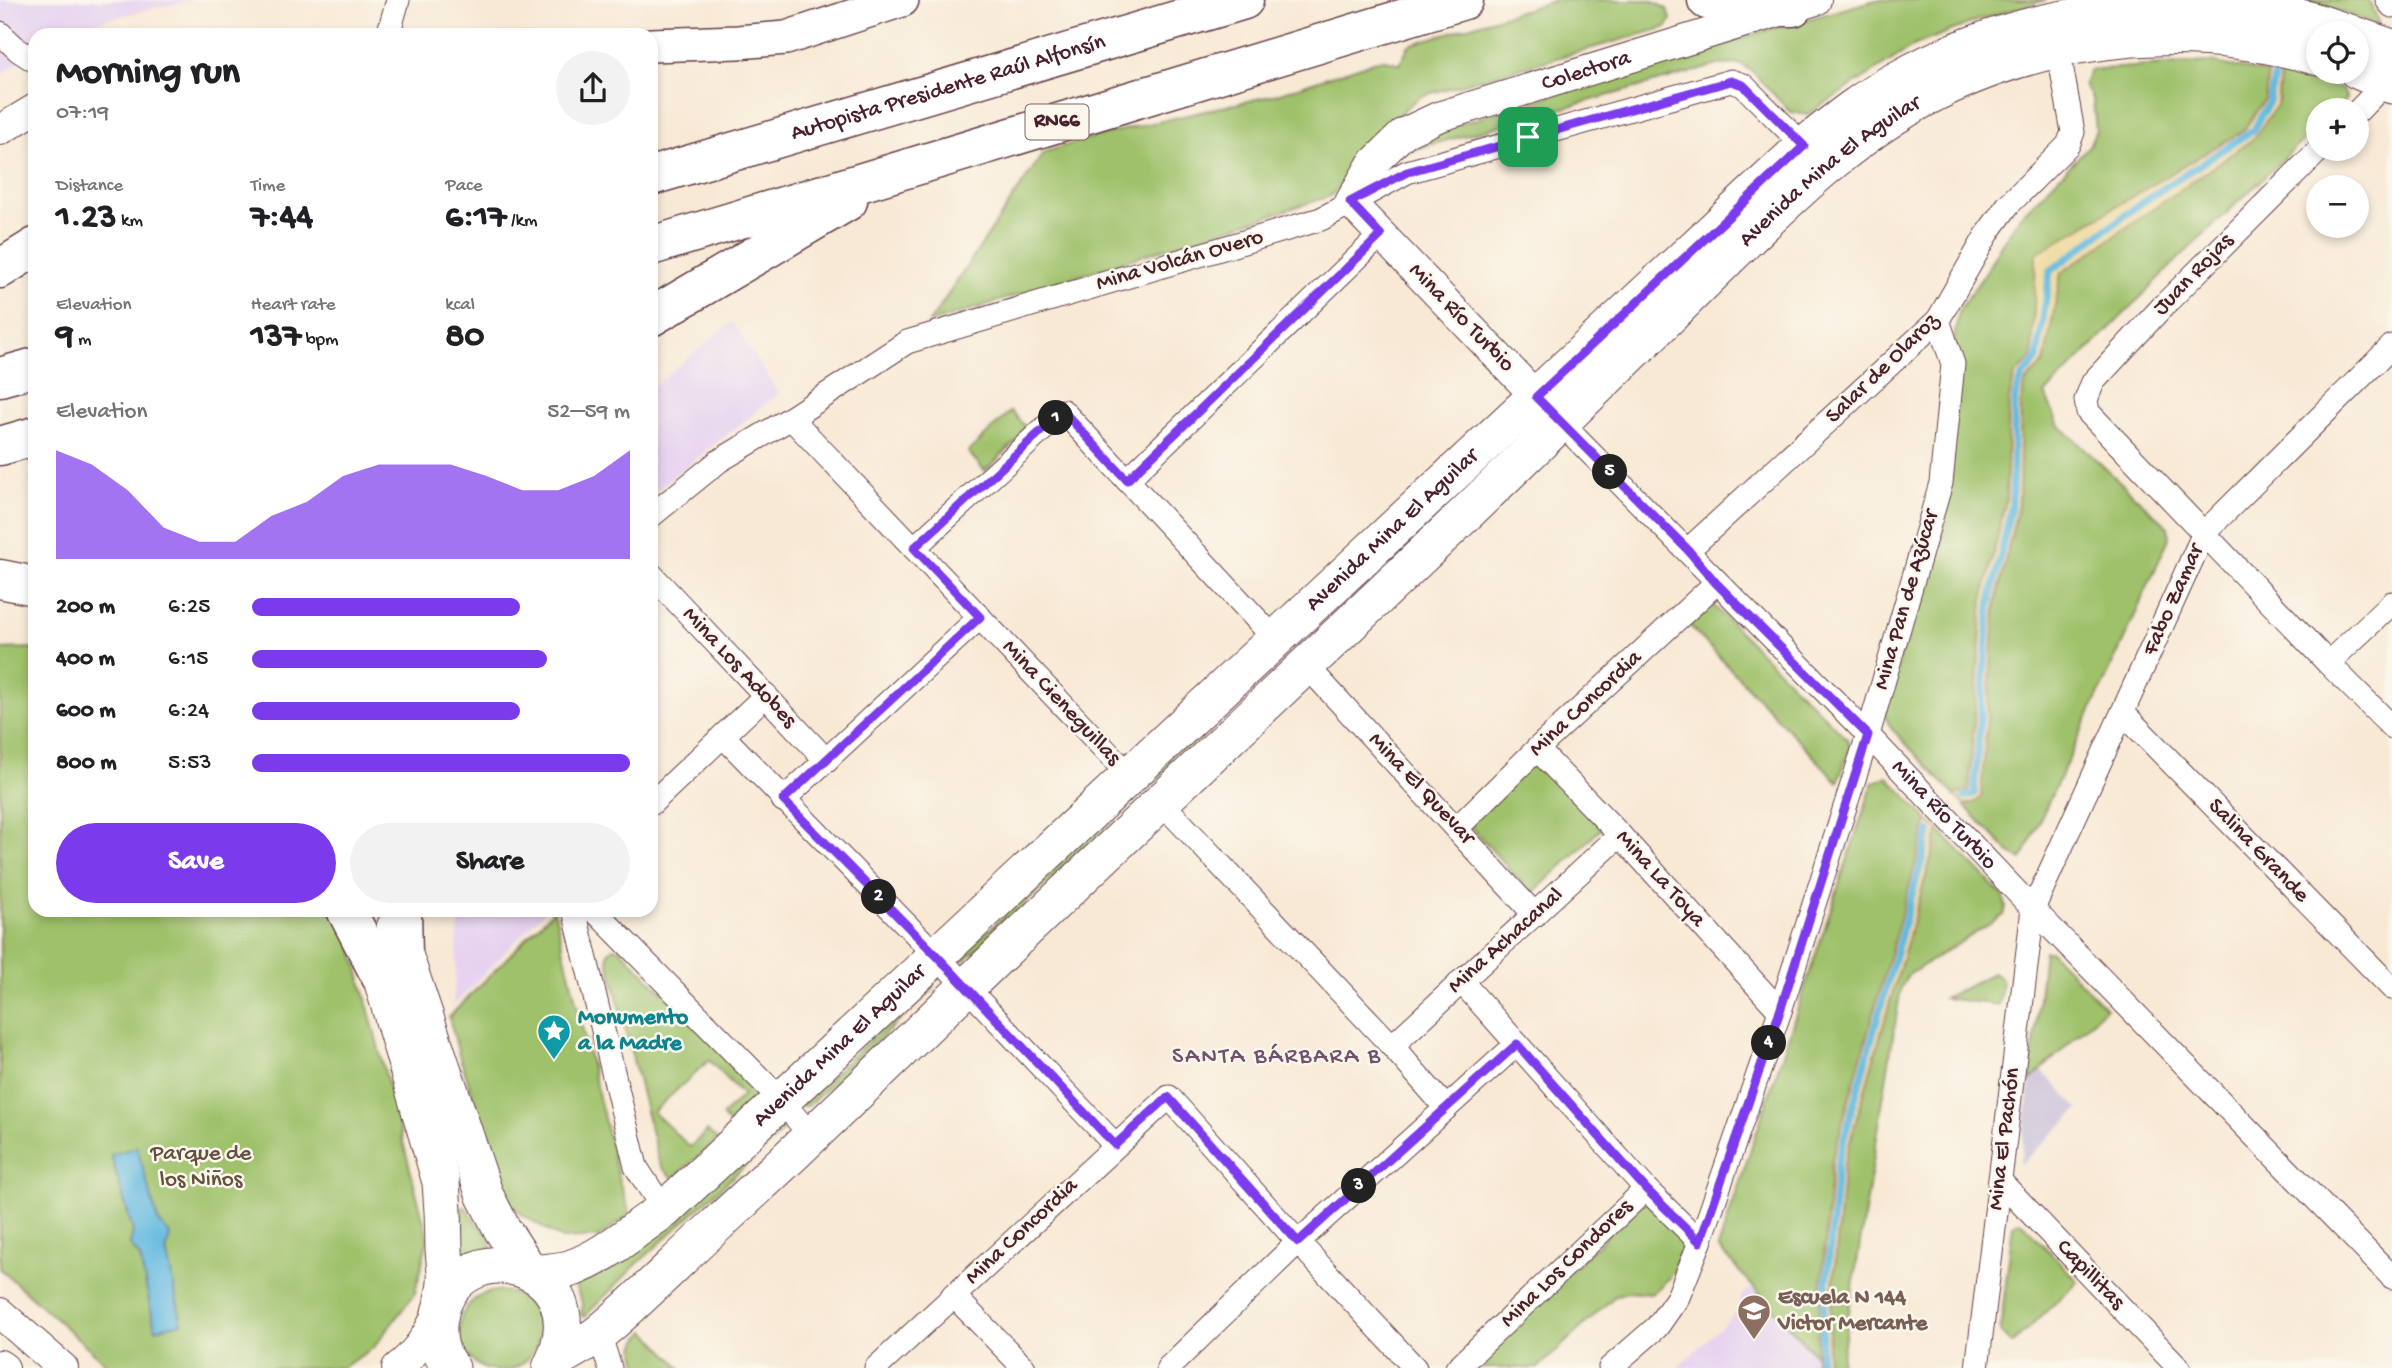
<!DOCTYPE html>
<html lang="en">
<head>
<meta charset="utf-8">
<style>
	:root { --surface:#fff; --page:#f2f2f2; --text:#202124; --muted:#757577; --accent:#7c3aed }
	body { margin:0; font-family:"Gochi Hand",sans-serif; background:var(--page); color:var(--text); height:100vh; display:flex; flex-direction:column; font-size:26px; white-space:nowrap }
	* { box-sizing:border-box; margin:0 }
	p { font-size:23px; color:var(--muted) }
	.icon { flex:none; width:38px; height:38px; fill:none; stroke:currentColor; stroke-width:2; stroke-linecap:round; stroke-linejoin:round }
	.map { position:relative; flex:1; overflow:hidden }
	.side { position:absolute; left:28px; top:28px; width:630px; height:889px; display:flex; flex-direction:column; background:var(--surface); border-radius:21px; box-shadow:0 4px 10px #0003 }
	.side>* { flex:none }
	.tools { position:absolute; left:2306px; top:21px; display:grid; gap:14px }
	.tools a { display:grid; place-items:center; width:63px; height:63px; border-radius:50%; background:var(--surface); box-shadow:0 4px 10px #0003; font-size:35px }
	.pin { position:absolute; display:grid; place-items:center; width:60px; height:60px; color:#fff; margin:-30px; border-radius:14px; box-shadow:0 4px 10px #0006 }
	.km { position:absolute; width:35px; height:35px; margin:-18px; border-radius:50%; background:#222; color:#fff; font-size:19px; line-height:35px; text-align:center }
	.round { display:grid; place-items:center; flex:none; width:74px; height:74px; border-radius:37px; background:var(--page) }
	.head { display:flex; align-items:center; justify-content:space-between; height:119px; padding:0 28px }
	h1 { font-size:38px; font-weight:800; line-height:52px }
	.stats { display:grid; grid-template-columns:repeat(3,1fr); gap:10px; height:119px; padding:7px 28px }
	.stats div { display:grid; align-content:center }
	.stats b { font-size:35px; font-weight:800 }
	.stats small { font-size:19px; font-weight:400 }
	.stats p { font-size:19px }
	.chart { height:196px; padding:14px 28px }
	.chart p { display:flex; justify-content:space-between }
	.chart svg { width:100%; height:126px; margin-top:7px; fill:var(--accent); opacity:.7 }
	.primary-button { display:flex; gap:14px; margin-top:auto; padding:14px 28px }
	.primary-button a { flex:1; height:80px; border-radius:42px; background:var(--accent); color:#fff; font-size:28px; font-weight:800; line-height:80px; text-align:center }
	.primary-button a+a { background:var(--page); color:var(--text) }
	ul { padding:0 28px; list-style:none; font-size:23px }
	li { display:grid; grid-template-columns:112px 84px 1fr; align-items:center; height:52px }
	li i { height:18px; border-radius:9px; background:var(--accent) }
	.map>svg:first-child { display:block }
	.built { fill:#e6d2f0 }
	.industrial { fill:#c8bfd8 }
	.green { fill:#9fc16a; stroke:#74704a; stroke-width:2 }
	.sand { fill:#eeda9e; stroke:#9c7c64; stroke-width:2 }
	.water { fill:#64b9e0; stroke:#576c86; stroke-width:2 }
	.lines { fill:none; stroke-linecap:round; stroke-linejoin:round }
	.stream { stroke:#64b9e0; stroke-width:7 }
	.minor-casing { stroke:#643d44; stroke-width:25 }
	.tertiary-casing { stroke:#643d44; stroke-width:32 }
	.secondary-casing { stroke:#643d44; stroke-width:36 }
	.primary-casing { stroke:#643d44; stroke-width:39 }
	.motorway-casing { stroke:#643d44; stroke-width:41 }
	.minor { stroke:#fff; stroke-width:23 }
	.tertiary { stroke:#fff; stroke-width:30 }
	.secondary { stroke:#fff; stroke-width:33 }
	.primary { stroke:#fff; stroke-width:37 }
	.motorway { stroke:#fff; stroke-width:38 }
	.route-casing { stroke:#fff; stroke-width:14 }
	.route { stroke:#7c3aed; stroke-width:9 }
	.labels { text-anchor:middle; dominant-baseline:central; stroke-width:5; stroke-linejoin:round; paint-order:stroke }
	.shield { fill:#fbf7ec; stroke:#7f6065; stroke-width:2 }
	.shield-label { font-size:21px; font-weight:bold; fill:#4a1f2b }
	.street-label { font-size:23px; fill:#4a1f2b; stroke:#fbf7ec }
	.culture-label { font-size:23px; font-weight:bold; fill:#0d838f; stroke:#fbf7ec; text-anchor:start }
	.park-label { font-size:23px; fill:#64503e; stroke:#fbf7ec }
	.education-label { font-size:23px; font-weight:bold; fill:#785e54; stroke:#fbf7ec; text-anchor:start }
	.neighbourhood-label { font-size:24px; letter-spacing:2px; fill:#70516e; stroke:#fbf7ec }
</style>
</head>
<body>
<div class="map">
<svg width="2392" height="1368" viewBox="0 0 2392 1368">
	<rect width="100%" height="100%" fill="#fbf7ec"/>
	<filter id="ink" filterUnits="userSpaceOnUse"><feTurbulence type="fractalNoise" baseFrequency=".0143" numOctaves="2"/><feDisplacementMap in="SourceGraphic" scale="14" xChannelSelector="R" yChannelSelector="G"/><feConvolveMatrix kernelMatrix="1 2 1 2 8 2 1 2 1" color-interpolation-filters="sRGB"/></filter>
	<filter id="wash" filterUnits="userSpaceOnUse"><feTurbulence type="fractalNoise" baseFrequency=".00686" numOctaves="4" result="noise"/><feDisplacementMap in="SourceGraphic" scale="28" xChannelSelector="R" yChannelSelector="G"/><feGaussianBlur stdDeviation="1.57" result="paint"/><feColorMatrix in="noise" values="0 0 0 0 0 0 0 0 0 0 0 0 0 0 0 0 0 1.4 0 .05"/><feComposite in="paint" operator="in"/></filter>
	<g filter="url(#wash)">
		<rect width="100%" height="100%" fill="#f8e9d5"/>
		<!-- built -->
		<g class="built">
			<polygon points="0,0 193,0 72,27 60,35 35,35 35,51 0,75"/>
			<polygon points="732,322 779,394 651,494 651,388"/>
			<polygon points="460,910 546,910 453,1006"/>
			<polygon points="1750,1289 1757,1290 1816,1356 1815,1368 1677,1368 1742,1307 1740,1299 1743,1293"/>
		</g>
		<!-- industrial -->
		<polygon class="industrial" points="2041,1070 2079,1109 2020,1165 2030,1081"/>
		<!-- green -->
		<g class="green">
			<polygon points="1556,0 1650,0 1667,9 1671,19 1667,27 1421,96 1402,111 1331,196 929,323 1044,152 1101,135 1274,95 1382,59 1400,64 1409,45"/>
			<polygon points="1876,0 2046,0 1981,19 1915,45 1808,114 1790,112 1753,72 1741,64 1718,65 1394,155 1414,138 1733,40"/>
			<polygon points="2304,0 2367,0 2372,5 2379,25"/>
			<polygon points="2210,62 2268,73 2265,99 2244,130 2038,253 2036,257 2032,359 2015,375 2009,399 2006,499 1983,601 1969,791 1954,795 1891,728 1884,714 1942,505 1954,340 1959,310 1986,272 2000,246 2020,217 2089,146 2096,130 2093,100 2084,84 2090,70"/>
			<polygon points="2280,75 2342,88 2347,99 2334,110 2319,110 2319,125 2178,259 2045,394 2058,424 2168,527 2169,538 2127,633 2022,859 2011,854 1964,805 1976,802 1996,603 2019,501 2021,402 2026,381 2044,363 2061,273 2253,139 2278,102"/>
			<polygon points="1011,411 1028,430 985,471 968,452"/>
			<polygon points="1709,601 1848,740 1850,748 1838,782 1686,622"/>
			<polygon points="35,648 35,910 332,910 351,942 428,1238 415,1293 373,1348 342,1368 111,1368 0,1269 0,649"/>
			<polygon points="1202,729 1203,737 965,960 957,960"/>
			<polygon points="1538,757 1602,828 1532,894 1468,824"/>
			<polygon points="1887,776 1928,820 1832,1160 1816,1356 1718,1248 1873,783"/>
			<polygon points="1939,830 2003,896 2006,907 2004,915 1908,975 1901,987 1840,1368 1826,1368 1844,1163"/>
			<polygon points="554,910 618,1177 630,1214 599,1237 562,1239 523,1215 509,1202 460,1058 449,1017"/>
			<polygon points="613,948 619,948 757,1089 760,1099 733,1128 722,1116 743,1095 709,1060 653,1112 690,1147 707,1131 718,1140 673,1178 662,1168 659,1162 608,961 608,953"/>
			<polygon points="2044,951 2050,951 2106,1008 2030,1081"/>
			<polygon points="1993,973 2002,979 1999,1005 1944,998"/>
			<polygon points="932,981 933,989 808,1106 800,1106"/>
			<polygon points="781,1123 782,1131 780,1134 638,1263 584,1317 581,1315 583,1305 572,1279"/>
			<path d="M 1645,1200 L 1681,1238 C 1687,1262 1668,1281 1651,1294 L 1628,1292 L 1616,1295 L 1538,1368 L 1467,1368 Z"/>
			<polygon points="465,1207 478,1225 489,1235 492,1249 478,1249 461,1258 463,1230 460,1209"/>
			<polygon points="2020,1221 2078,1281 2012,1344 2000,1332 2013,1225"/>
			<circle cx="499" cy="1331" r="40"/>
			<path d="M 646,1331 L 681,1368 L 639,1368 C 634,1352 632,1343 646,1331 Z"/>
		</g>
		<!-- sand -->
		<g class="sand">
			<polygon points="2268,73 2280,75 2277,105 2253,139 2061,273 2044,363 2026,381 2021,402 2019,501 1996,603 1981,797 1976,802 1964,805 1954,795 1969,791 1983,601 2006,499 2009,399 2015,375 2032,358 2036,257 2038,253 2244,130 2265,99"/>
			<polygon points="1928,820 1939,830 1844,1163 1826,1368 1815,1368 1832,1160"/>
		</g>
		<!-- water -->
		<polygon class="water" points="137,1147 158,1221 170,1235 166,1251 182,1323 155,1329 140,1258 130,1245 133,1231 111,1155"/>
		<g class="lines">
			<!-- stream -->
			<g class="stream">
				<polyline points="1964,797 1974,794 1990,604 2012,502 2015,397 2022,377 2037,359 2050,271 2144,201 2253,130 2269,102 2274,78"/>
				<polyline points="1819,1368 1838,1160 1930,831"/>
			</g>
		</g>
	</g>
	<g filter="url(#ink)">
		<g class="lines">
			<!-- minor casing -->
			<g class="minor-casing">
				<g id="minor">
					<polyline points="2387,0 2392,6"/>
					<polyline points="0,33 18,50 35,61"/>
					<polyline points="388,35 398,0"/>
					<polyline points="2357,112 2392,76"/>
					<polyline points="2320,149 2163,306 2093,382 2086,400 2088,412 2328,663 2392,727"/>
					<polyline points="791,418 1129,775"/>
					<path id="s1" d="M 1561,423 L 1868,735 L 2033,909 L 2392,1277"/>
					<polyline points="1127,480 1381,235"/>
					<polyline points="651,516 719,461 791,418 907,342 1321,219 1407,172 1731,81 1743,85 1804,146"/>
					<polyline points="914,548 1063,411 1275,639"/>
					<polyline points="1688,550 1938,320 1989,231 2008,205 2068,145 2073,132 2058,48"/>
					<polyline points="651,574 827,761"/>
					<polyline points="2328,663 2392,603"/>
					<polyline points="1306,665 1535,915"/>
					<polyline points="2124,714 2392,988"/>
					<polyline points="723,736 936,955 1115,1145"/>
					<polyline points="1537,749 1620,835 1780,1011"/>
					<polyline points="783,800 980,617"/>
					<polyline points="1161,802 1392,1046 1446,1108"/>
					<polyline points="651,804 766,695"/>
					<polyline points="1457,828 1537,749 1716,583"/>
					<polyline points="574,910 636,1167 664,1210"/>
					<polyline points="594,910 781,1100 812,1137"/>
					<polyline points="1461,981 1646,1189 1700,1242"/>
					<polyline points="1392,1046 1620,835"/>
					<polyline points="2000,1181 2179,1368"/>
					<polyline points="953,1295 1024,1368"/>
					<polyline points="599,1333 610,1368"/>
					<polyline points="876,1368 1169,1097 1298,1242 1415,1368"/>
					<polyline points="1168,1368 1298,1242 1517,1044"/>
					<polyline points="1457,1368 1646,1189"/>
					<polyline points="1610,1368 1657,1327 1678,1297 1700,1242 1780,1011 1868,735 1941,483 1953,364 1938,320"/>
					<polyline points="1977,1368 2033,909 2204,533 2392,346"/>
				</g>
			</g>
			<!-- tertiary casing -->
			<g class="tertiary-casing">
				<g id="tertiary">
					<polyline points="0,130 35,109"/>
					<path id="s2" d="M 1551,412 L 1350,202 L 1372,164 L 1404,133 L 1438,117 L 1816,0"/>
					<polyline points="0,1313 63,1368"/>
					<polyline points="0,1365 4,1368"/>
					<path d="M 397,1368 C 418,1352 429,1333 440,1309"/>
				</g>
			</g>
			<!-- secondary casing -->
			<g class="secondary-casing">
				<polyline id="secondary" points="651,45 738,42 786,38 902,0"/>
			</g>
			<!-- primary casing -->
			<g class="primary-casing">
				<g id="primary">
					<polyline points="2357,36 2392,48"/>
					<polyline points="2357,70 2392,85"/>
					<polyline points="395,928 485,1196 502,1229 530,1272"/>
					<path d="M 373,948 L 441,1182 C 443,1204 444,1226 444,1249 C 445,1269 449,1278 443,1299"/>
					<path id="s3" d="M 534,1274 C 546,1272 561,1272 572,1268 C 608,1255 632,1230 664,1210 L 1804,146 C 1833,123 1862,99 1895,81 C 1991,27 2088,6 2197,10 C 2234,11 2273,11 2309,20 C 2323,24 2336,29 2350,33"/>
					<path id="s4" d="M 555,1360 C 571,1351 589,1342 603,1330 C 641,1298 676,1262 712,1229 C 796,1152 878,1073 960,993 C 1160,800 1365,613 1564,419 C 1619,366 1673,313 1727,259 C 1795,192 1864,125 1951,85 C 2066,32 2198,22 2319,57"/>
					<path d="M 451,1368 C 439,1355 436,1335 439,1318 C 454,1227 604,1260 551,1368"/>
				</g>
			</g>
			<!-- motorway casing -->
			<g class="motorway-casing">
				<g id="motorway">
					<polyline points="1707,0 1751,7 1793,7"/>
					<path id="s5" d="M 651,176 L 1244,0"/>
					<polyline points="651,246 1464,0"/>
					<polyline points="0,269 35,247"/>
					<polyline points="651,317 848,201"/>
					<polyline points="0,377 35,367"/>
					<polyline points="0,446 35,436"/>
					<polyline points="0,579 35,586"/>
					<polyline points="346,910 381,977"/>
					<polyline points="402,910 403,957"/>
				</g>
			</g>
			<!-- minor -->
			<use href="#minor" class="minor"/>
			<!-- tertiary -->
			<use href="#tertiary" class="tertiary"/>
			<!-- secondary -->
			<use href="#secondary" class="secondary"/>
			<!-- primary -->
			<use href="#primary" class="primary"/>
			<!-- motorway -->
			<use href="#motorway" class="motorway"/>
		</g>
	</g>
	<g class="lines" filter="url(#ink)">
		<!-- route casing -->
		<g class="route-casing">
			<polygon id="route" points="1731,81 1743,85 1804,146 1536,397 1688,550 1716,583 1868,735 1780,1011 1700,1242 1646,1189 1517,1044 1298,1242 1168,1097 1115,1145 936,955 783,800 980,617 914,548 1063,411 1127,480 1381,235 1350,202 1407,172"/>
		</g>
		<!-- route -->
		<use href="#route" class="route"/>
	</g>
	<!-- icons -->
	<defs>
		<g id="sight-pin" transform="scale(1.75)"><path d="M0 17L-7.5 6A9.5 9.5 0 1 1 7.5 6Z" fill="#0f9aa8" stroke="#fbf7ec"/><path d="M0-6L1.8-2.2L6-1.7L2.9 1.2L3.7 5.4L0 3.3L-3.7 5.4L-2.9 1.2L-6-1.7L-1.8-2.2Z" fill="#fff"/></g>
		<g id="school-pin" transform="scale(1.75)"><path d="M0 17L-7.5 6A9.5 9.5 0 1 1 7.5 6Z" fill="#8d6e63" stroke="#fbf7ec"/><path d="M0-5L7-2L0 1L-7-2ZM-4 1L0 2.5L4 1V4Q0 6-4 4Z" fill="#fff"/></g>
	</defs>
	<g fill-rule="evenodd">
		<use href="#sight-pin" x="554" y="1031"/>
		<use href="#school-pin" x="1754" y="1311"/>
	</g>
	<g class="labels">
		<!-- shield labels -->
		<rect class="shield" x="1025.5" y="104.5" width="63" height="35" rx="5"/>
		<g class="shield-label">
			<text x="1057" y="122">RN66</text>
		</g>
		<!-- street labels -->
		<g class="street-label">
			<text stroke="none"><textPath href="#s2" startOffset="572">Colectora</textPath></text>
			<text stroke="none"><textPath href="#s5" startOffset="310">Autopista Presidente Raúl Alfonsín</textPath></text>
			<text stroke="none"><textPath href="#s4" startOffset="1745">Avenida Mina El Aguilar</textPath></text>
			<text transform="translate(1180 261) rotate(-16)">Mina Volcán Overo</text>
			<text transform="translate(2194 275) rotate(-46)">Juan Rojas</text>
			<text transform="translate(1461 318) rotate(46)">Mina Río Turbio</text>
			<text transform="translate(1883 369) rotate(-44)">Salar de Olaroz</text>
			<text stroke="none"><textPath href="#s3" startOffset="1144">Avenida Mina El Aguilar</textPath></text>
			<text transform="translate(1907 600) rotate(-74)">Mina Pan de Azúcar</text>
			<text transform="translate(2174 600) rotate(-66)">Fabo Zamar</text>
			<text transform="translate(739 668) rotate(47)">Mina Los Adobes</text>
			<text transform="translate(1061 703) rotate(47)">Mina Cieneguillas</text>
			<text transform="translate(1586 704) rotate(-43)">Mina Concordia</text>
			<text transform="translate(1421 789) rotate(47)">Mina El Quevar</text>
			<text stroke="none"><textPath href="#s1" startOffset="548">Mina Río Turbio</textPath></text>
			<text transform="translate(2258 851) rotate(46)">Salina Grande</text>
			<text transform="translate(1660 879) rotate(48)">Mina La Toya</text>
			<text transform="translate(1506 941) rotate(-42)">Mina Achacanal</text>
			<text stroke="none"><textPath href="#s3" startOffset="388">Avenida Mina El Aguilar</textPath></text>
			<text transform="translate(2005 1139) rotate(-83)">Mina El Pachón</text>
			<text transform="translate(1022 1232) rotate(-43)">Mina Concordia</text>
			<text transform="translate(1567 1264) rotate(-44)">Mina Los Condores</text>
			<text transform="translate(2090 1275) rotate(46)">Capillitas</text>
		</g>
		<!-- culture labels -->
		<g class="culture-label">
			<text x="578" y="1018">Monumento<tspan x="578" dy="26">a la Madre</tspan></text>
		</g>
		<!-- park labels -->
		<g class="park-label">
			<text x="201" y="1154">Parque de<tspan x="201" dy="26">los Niños</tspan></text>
		</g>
		<!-- education labels -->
		<g class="education-label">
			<text x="1778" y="1298">Escuela N 144<tspan x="1778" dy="26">Victor Mercante</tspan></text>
		</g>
		<!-- neighbourhood labels -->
		<g class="neighbourhood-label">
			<text x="1277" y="1057">SANTA BÁRBARA B</text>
		</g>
	</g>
</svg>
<div class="tools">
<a><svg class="icon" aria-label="locate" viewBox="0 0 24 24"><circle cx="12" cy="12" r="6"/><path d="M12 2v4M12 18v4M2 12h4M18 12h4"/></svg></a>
<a>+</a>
<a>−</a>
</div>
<div class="pin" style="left:1528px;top:137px;background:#1e9e55"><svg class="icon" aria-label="arrive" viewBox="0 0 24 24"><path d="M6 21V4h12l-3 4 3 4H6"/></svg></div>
<b class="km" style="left:1056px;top:418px">1</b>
<b class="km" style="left:879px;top:897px">2</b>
<b class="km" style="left:1359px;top:1186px">3</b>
<b class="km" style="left:1769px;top:1043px">4</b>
<b class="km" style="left:1610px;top:472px">5</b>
<section class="side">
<div class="head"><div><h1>Morning run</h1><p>07:19</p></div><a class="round"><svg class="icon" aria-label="share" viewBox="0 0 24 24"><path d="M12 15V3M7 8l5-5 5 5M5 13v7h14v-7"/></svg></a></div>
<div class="stats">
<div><p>Distance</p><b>1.23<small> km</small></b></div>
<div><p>Time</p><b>7:44</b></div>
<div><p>Pace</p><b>6:17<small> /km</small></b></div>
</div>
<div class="stats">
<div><p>Elevation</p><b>9<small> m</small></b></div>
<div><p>Heart rate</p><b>137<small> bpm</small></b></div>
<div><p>kcal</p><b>80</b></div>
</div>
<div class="chart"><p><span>Elevation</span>52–59 m</p>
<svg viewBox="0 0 160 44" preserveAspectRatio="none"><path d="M0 44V6L10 11L20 20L30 33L40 38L50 38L60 29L70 24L80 15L90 11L100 11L110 11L120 15L130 20L140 20L150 15L160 6V44z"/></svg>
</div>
<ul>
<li><b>200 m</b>6:25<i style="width:71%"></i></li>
<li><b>400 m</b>6:15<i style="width:78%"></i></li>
<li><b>600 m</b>6:24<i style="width:71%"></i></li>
<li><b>800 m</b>5:53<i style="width:100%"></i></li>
</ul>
<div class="primary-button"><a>Save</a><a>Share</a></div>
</section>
</div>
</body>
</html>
